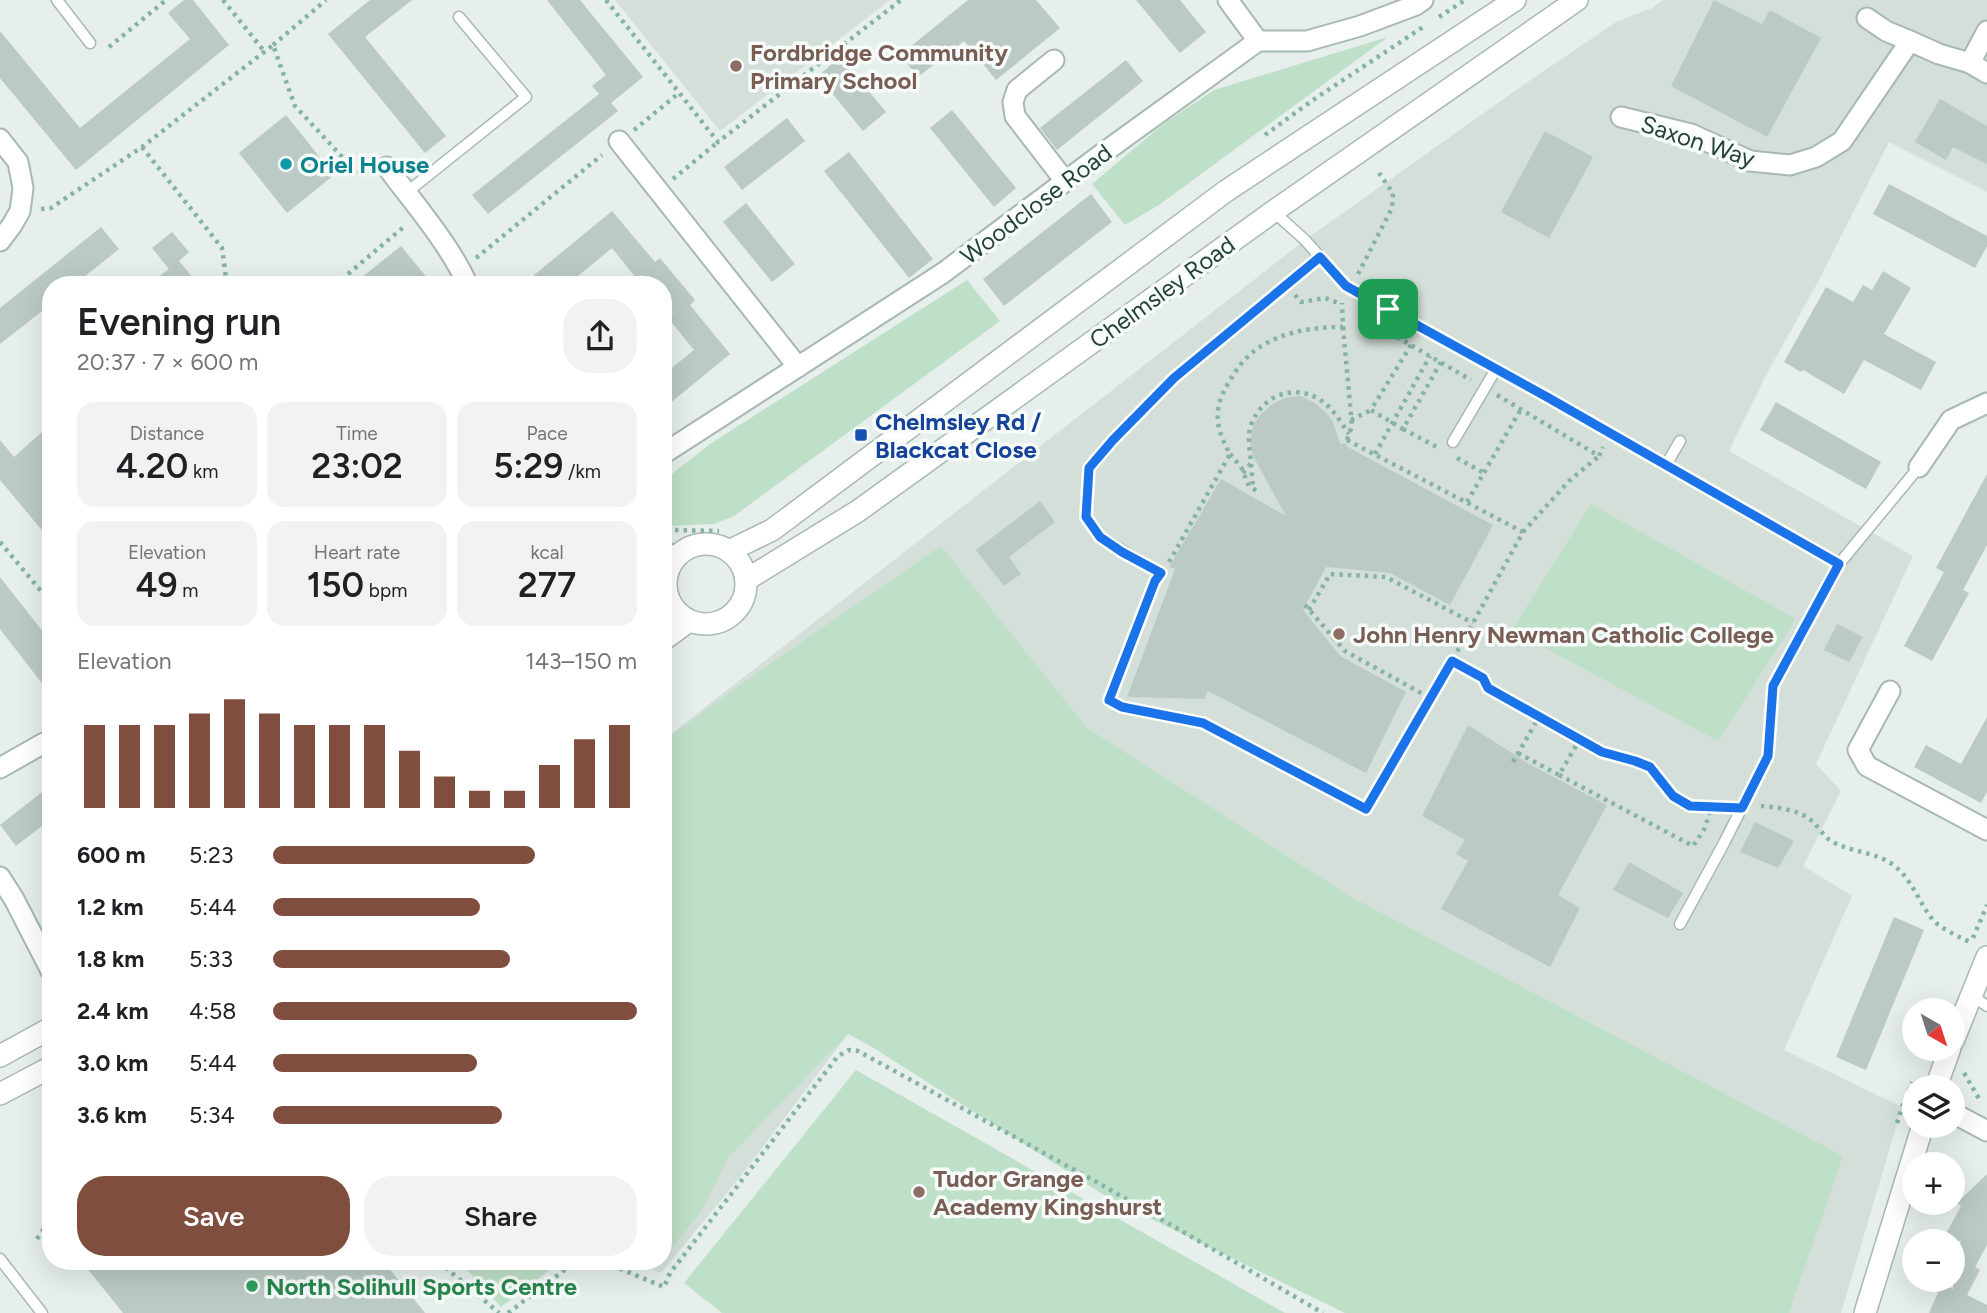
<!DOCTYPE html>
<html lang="en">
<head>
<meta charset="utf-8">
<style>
	:root { --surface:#fff; --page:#f2f2f2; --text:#202124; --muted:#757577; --accent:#7f4e3f }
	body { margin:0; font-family:Figtree,sans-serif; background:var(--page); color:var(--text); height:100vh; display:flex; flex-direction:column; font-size:26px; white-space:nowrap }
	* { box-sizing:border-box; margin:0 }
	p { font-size:23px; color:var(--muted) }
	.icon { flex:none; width:38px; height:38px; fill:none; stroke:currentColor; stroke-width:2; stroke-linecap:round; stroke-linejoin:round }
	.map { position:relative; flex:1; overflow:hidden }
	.panel { position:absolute; left:42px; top:276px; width:630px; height:994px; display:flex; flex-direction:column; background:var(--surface); border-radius:28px; box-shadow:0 7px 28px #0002 }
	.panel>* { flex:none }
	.needle { width:46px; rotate:141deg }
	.buttons { position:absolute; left:1902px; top:998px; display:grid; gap:14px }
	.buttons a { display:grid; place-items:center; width:63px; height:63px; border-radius:50%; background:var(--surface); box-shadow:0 7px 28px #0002; font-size:35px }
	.pin { position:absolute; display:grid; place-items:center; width:60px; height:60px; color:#fff; margin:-30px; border-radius:14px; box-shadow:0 4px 10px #0006 }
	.round { display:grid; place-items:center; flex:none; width:74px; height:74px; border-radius:28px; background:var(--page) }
	.summary { display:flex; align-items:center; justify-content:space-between; height:119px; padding:0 35px }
	h1 { font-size:38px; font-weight:600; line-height:52px }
	.stats { display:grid; grid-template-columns:repeat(3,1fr); gap:10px; height:119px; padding:7px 35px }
	.stats div { display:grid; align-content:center; border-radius:18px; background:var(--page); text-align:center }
	.stats b { font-size:35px; font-weight:600 }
	.stats small { font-size:19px; font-weight:400 }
	.stats p { font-size:19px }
	.chart { height:196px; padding:14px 35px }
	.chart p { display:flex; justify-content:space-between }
	.chart svg { width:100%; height:126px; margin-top:7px; stroke:var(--accent); stroke-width:6 }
	.cta { display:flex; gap:14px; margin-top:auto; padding:14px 35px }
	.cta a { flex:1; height:80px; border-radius:28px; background:var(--accent); color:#fff; font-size:28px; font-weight:600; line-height:80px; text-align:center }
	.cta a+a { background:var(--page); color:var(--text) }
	ul { padding:0 35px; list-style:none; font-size:23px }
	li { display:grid; grid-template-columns:112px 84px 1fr; align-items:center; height:52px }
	li i { height:18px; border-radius:9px; background:var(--accent) }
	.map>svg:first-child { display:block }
	.built { fill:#d4dfda }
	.green { fill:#bfe0c8 }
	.building { fill:#bbcac4 }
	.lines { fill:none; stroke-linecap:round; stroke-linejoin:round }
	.service-casing { stroke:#a8b8b2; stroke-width:13 }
	.minor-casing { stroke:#a8b8b2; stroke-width:23 }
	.tertiary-casing { stroke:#a8b8b2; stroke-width:24 }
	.path { stroke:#86b3a5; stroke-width:4.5; stroke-dasharray:3.5 5; stroke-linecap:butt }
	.service { stroke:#fff; stroke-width:10 }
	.minor { stroke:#fff; stroke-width:19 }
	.tertiary { stroke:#fff; stroke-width:21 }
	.route-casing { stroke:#fff; stroke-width:14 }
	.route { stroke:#1a73e8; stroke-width:9 }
	.education-dot { fill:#8d6e63; stroke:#f7fbf9; stroke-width:2.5 }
	.culture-dot { fill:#0f9aa8; stroke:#f7fbf9; stroke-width:2.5 }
	.transit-dot { fill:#1a4fb4; stroke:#f7fbf9; stroke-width:2.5 }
	.leisure-dot { fill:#2e9e5b; stroke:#f7fbf9; stroke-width:2.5 }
	.labels { text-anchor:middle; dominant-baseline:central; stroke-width:7; stroke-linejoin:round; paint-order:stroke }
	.education-label { font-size:24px; font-weight:bold; fill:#785e54; stroke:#f7fbf9; text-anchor:start }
	.street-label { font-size:24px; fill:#24423a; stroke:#f7fbf9 }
	.culture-label { font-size:24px; font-weight:bold; fill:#0d838f; stroke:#f7fbf9; text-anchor:start }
	.transit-label { font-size:24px; font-weight:bold; fill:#164399; stroke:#f7fbf9; text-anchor:start }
	.leisure-label { font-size:24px; font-weight:bold; fill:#27864d; stroke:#f7fbf9; text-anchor:start }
</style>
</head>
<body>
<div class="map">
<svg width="1987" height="1313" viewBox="0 0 1987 1313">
	<rect width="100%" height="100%" fill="#e6efeb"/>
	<!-- built -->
	<g class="built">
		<polygon points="615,0 890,0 720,131"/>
		<polygon points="1663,0 1987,0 1987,192 1889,142 1818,282 1766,375 1729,451 1913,556 1816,764 1841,791 1803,866 1852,896 1784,1050 1902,1107 1841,1313 1360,1313 848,1034 740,1177 661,1273 634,1262 663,1262 663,740 1305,240 1519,88 1616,22 1652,8"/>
	</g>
	<!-- green -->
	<g class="green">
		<polygon points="1388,37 1159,205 1125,225 1092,184 1162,125 1214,90"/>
		<polygon points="967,280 1000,321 734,516 714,524 667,526 663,522 663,481 710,444"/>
		<polygon points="1591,504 1796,619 1718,741 1512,630"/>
		<polygon points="941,546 1087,728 1353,898 1843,1156 1789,1313 1345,1313 1137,1212 1118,1204 866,1043 848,1034 728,1158 701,1212 663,1259 663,742 758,672"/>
		<polygon points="856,1070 1285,1313 722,1313 684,1283"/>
		<polygon points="460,1262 560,1262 501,1307"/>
	</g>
	<!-- building -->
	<g class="building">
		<polygon points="184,0 193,0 229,45 76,170 0,78 0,31 80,128 190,39 168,13"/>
		<polygon points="370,0 412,0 365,37 446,136 425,153 328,34"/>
		<polygon points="547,0 580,0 643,77 611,103 618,111 488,214 472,195 599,94 592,86 606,75"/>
		<polygon points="968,0 1036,0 1060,28 996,80 964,41 918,77 900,55"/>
		<polygon points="1136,0 1180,0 1206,32 1180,53"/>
		<polygon points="1714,0 1762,24 1770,10 1821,38 1767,137 1671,86"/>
		<polygon points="840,57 886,112 863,131 818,76"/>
		<polygon points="1126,60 1143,81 1057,150 1040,128"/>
		<polygon points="1940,99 1987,126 1987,164 1953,147 1946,160 1915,142"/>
		<polygon points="952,110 1016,188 994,207 930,128"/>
		<polygon points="286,115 334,175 287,213 239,153"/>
		<polygon points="787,118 805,141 742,190 724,167"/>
		<polygon points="1545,131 1593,157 1549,238 1501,212"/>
		<polygon points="849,152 933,259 909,278 824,171"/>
		<polygon points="1889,184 1987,236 1987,246 1975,268 1873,214"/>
		<polygon points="1091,194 1112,222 1004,306 983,279"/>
		<polygon points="746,203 795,264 772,282 723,222"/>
		<polygon points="612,211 655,262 660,258 695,300 690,305 730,354 663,409 663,375 694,350 668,318 673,314 663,302 663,285 649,285 641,275 636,278 612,248 567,285 522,285"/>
		<polygon points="101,227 119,249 74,285 51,285 51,304 0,344 0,308"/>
		<polygon points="172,232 189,252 179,261 199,285 148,285 169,269 152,248"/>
		<polygon points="401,246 433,285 352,285"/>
		<polygon points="1883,271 1911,288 1884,334 1936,362 1921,390 1864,360 1844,394 1803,370 1801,372 1784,362 1826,287 1853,302 1863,285 1872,290"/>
		<polygon points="1301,396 1315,403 1325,412 1332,420 1340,443 1493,525 1450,605 1390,573 1326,567 1303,610 1340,656 1406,692 1366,773 1208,691 1204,699 1127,697 1175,569 1169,567 1221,479 1286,516 1253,456 1250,441 1253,426 1260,415 1271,405 1287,397"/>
		<polygon points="1776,402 1881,462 1866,489 1760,430"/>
		<polygon points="51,424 51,541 0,480 0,440 14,457"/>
		<polygon points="1987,474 1987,545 1963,590 1969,593 1932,661 1904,646 1944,572 1936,568"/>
		<polygon points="1040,501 1055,522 1009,557 1021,574 1004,586 976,550"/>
		<polygon points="0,577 51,642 51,695 0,629"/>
		<polygon points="1837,624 1863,637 1849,662 1824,650"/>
		<polygon points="1987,717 1987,792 1981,803 1914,767 1926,745 1961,764"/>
		<polygon points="1468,725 1529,764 1607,805 1558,895 1580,908 1550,967 1441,909 1468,861 1456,854 1465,840 1422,816"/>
		<polygon points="51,785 51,819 16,846 0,825"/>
		<polygon points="1755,822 1794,841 1778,868 1740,852"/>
		<polygon points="1629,862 1683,893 1668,918 1613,890"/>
		<polygon points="1894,917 1924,930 1866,1070 1836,1057"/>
		<polygon points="1987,1174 1987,1245 1975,1267 1980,1270 1967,1295 1987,1305 1987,1313 1929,1313 1942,1284 1953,1289 1953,1256 1954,1257 1961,1241 1942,1241 1961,1206 1957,1203"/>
		<polygon points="82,1262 384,1262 425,1313 123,1313"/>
	</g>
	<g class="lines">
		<!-- service casing -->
		<g class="service-casing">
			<g id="service">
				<polyline points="57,0 90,43"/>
				<polyline points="406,193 526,97 459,17"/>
				<polyline points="1274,212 1305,240 1346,286 1547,397 1839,564 1773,686 1768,756 1724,843 1680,924"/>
				<polyline points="1388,309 1400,287"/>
				<polyline points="1453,442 1496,369"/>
				<polyline points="1666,465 1680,441"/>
				<polyline points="1839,564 1919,467"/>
				<polyline points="1161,574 1100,537 1086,517 1089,469 1113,440 1174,378 1320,257"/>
				<polyline points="1971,995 1987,1006"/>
				<polyline points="0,1259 42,1313"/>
			</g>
		</g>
		<!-- minor casing -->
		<g class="minor-casing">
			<g id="minor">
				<polyline points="1228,0 1258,41"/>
				<polyline points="1867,18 1886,31 1910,41"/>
				<polyline points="1054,60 1017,90 1013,102 1015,116 1065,181"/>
				<polyline points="1970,63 1987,73"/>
				<polyline points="1621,117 1691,134 1750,161 1790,165 1816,157 1842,141 1910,41 1939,54 1970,63 1987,31"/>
				<polyline points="0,139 18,162 23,188 20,211 12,225 0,241"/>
				<polyline points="619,141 798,367"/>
				<path d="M 387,167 C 415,205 448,242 468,285"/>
				<polyline points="663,454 943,273 1099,156 1258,41 1307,41 1360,26 1416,5 1423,0"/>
				<polyline points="1919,467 1951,420 1987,403"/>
				<polyline points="663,549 673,560"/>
				<polyline points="1890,691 1858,750 1867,766 1987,830"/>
				<polyline points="0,768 44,743"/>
				<polyline points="0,877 14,899 51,971"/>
				<polyline points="1953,1113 1987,1131"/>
			</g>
		</g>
		<!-- tertiary casing -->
		<g class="tertiary-casing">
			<g id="tertiary">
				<circle cx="706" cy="584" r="40"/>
				<polyline points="729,551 772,530 1226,191 1515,0"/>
				<polyline points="746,580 858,511 1274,211 1577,0"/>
				<polyline points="663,640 689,621"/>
				<polyline points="1953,1041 1987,957"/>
				<polyline points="0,1056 51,1028"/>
				<polyline points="1936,1087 1950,1048"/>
				<polyline points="0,1094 51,1067"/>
				<polyline points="1865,1313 1923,1125"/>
			</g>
		</g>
		<!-- path -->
		<g class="path">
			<polyline points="223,0 264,51"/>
			<polyline points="606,0 718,142 901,0"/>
			<polyline points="1439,17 1465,0"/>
			<polyline points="273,45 326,0"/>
			<polyline points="109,47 166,0"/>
			<polyline points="634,130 679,93"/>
			<polyline points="1265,135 1313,100 1423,27"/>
			<polyline points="142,147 222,248 227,285"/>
			<polyline points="673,179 718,142"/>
			<polyline points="41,209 51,208 142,147 273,45 295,106 357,173 368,171"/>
			<polyline points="476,258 602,155"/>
			<polyline points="1358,274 1392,208 1393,193 1379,173"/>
			<polyline points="335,285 406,225"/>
			<polyline points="1295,295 1301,302 1325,298 1338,303"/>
			<polyline points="1343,327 1352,426 1345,445"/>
			<polyline points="1397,337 1471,380"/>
			<polyline points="1411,345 1371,410 1403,429 1441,362"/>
			<polyline points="1497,395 1599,456 1603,447"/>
			<polyline points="1351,420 1371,410"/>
			<polyline points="1403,429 1437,447"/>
			<polyline points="1347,440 1523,532 1452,661"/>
			<polyline points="1230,454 1241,467 1249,486 1260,493"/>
			<polyline points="1375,454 1430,356"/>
			<polyline points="1457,458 1484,473"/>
			<polyline points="1251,464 1253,488"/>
			<path d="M 1243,473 L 1251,463 C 1250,451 1247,437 1251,425 C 1264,390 1304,381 1330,408 C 1337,415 1343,426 1349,434"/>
			<polyline points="1467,502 1521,409"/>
			<polyline points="675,530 719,531"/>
			<polyline points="1523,532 1569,481 1599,456"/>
			<polyline points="0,542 51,603"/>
			<path d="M 1169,562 L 1230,454 C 1212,422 1214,404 1234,374 C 1240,364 1250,353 1260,347 C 1285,331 1315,327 1343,327 L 1342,303"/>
			<polyline points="1153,587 1109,700 1122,707 1203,723 1366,809 1452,661 1483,678 1488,688 1602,752 1635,761 1650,767 1673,796 1690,806 1724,807"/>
			<polyline points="1305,605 1345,651 1430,698"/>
			<polyline points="1309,610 1330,574 1386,577 1473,623"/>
			<polyline points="1518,753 1559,775 1580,739"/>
			<polyline points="1513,762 1539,717"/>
			<polyline points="1559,775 1693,846 1705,828 1711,807"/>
			<path d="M 1761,806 C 1777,807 1800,810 1812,821 C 1819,827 1823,836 1831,841 C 1851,853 1877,851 1896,867 C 1914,883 1919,903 1933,920 C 1940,928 1961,938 1970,942"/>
			<polyline points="1973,938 1987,905"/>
			<polyline points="1964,1073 1981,1102"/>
			<polyline points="1897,1123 1902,1107 1912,1082"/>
			<polyline points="37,1239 51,1218"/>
			<polyline points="439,1262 499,1313"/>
			<polyline points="604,1262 664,1287 670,1273 838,1056 849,1050 858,1051 1102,1185 1323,1313"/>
			<polyline points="508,1313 575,1262"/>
		</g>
		<!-- service -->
		<use href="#service" class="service"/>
		<!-- minor -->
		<use href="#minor" class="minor"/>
		<!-- tertiary -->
		<use href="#tertiary" class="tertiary"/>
	</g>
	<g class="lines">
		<!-- route casing -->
		<g class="route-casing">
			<polygon id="route" points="1320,257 1346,286 1547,397 1839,564 1773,686 1768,756 1742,808 1690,806 1673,796 1650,767 1635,761 1602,752 1488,688 1483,678 1452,661 1366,809 1203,723 1122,707 1109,700 1155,581 1161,573 1122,552 1100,537 1086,517 1089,468 1113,440 1174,378"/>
		</g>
		<!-- route -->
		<use href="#route" class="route"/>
	</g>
	<!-- markers -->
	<g class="education-dot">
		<circle cx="736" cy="66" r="7"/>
		<circle cx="1339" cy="634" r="7"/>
		<circle cx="919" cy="1192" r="7"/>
	</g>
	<circle class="culture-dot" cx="286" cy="164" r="7"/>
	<rect class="transit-dot" x="854" y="428" width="14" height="14" rx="3.5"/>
	<circle class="leisure-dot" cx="252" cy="1286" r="7"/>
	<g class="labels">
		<!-- education labels -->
		<g class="education-label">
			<text x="750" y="52">Fordbridge Community<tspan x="750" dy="28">Primary School</tspan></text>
			<text x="1353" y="634">John Henry Newman Catholic College</text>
			<text x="933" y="1178">Tudor Grange<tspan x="933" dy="28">Academy Kingshurst</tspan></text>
		</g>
		<!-- street labels -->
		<g class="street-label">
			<text transform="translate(1698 141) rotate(18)">Saxon Way</text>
			<text transform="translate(1036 204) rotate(-37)">Woodclose Road</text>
			<text transform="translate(1162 292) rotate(-36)">Chelmsley Road</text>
		</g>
		<!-- culture labels -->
		<g class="culture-label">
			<text x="300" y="164">Oriel House</text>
		</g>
		<!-- transit labels -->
		<g class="transit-label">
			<text x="875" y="421">Chelmsley Rd /<tspan x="875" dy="28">Blackcat Close</tspan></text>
		</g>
		<!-- leisure labels -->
		<g class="leisure-label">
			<text x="266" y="1286">North Solihull Sports Centre</text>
		</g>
	</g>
</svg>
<div class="buttons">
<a><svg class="needle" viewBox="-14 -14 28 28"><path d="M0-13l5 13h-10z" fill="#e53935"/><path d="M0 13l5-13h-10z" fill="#757577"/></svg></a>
<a><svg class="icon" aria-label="layers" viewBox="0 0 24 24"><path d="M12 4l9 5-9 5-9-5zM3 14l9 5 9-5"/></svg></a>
<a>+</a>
<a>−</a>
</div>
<div class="pin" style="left:1388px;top:309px;background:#1e9e55"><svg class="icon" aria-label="arrive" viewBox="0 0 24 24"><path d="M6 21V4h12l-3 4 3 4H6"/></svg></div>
<section class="panel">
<div class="summary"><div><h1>Evening run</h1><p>20:37 · 7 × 600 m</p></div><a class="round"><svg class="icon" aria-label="share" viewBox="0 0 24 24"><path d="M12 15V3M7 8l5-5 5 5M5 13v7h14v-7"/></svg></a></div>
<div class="stats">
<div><p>Distance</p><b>4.20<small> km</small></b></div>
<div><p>Time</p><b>23:02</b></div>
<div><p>Pace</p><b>5:29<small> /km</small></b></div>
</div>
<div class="stats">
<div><p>Elevation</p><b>49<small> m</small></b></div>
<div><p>Heart rate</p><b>150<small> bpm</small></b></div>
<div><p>kcal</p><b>277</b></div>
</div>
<div class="chart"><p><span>Elevation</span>143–150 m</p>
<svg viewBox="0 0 160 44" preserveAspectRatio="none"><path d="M5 44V15M15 44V15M25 44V15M35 44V11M45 44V6M55 44V11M65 44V15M75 44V15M85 44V15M95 44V24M105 44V33M115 44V38M125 44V38M135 44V29M145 44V20M155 44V15"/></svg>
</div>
<ul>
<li><b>600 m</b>5:23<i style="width:72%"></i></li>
<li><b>1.2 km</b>5:44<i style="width:57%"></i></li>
<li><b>1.8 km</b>5:33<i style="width:65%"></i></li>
<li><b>2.4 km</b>4:58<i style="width:100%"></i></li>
<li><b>3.0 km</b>5:44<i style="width:56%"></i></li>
<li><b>3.6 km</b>5:34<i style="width:63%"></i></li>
</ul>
<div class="cta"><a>Save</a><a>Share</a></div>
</section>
</div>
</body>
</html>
